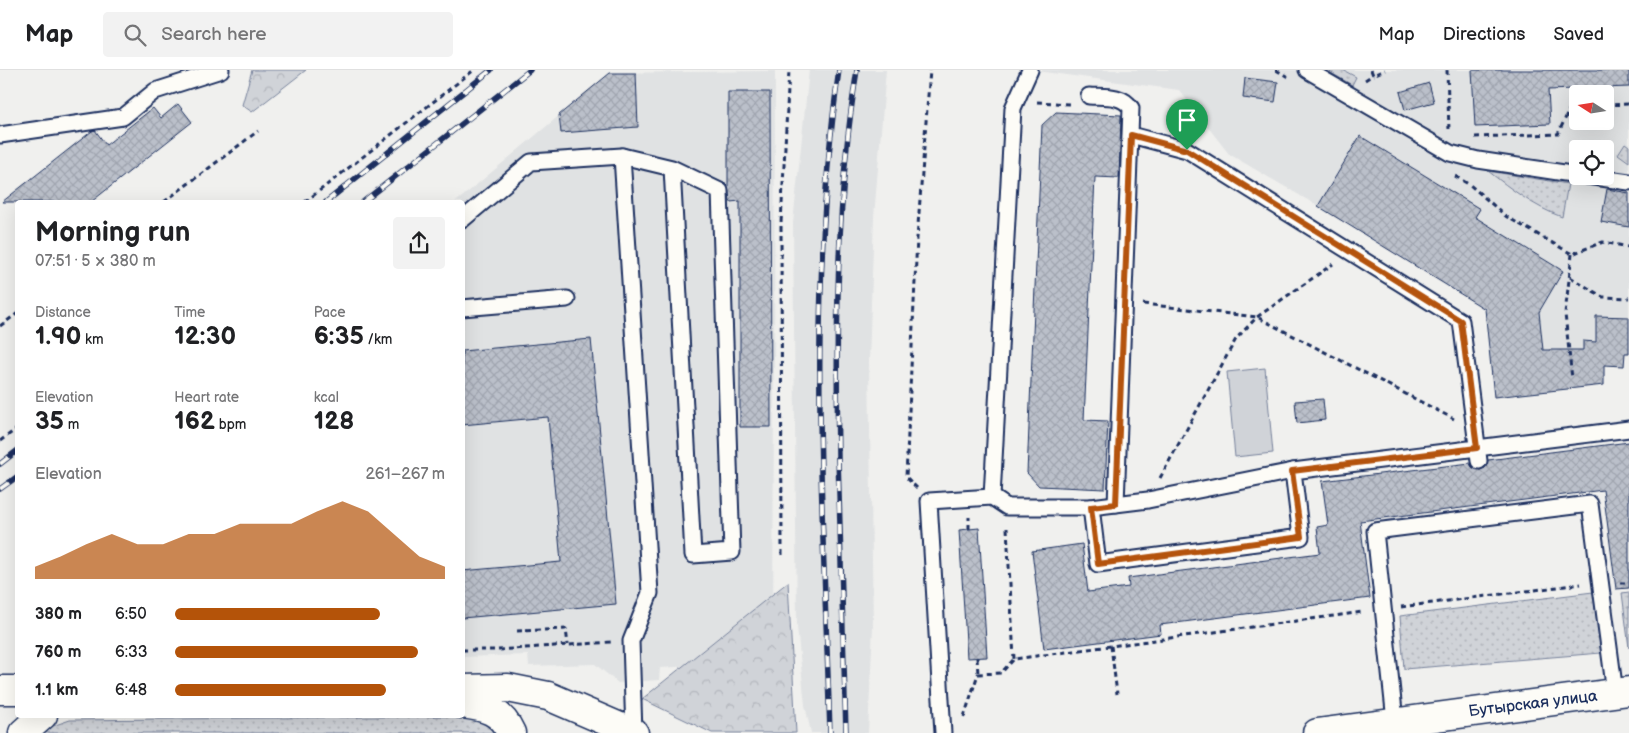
<!DOCTYPE html>
<html lang="en">
<head>
<meta charset="utf-8">
<style>
	:root { --surface:#fff; --page:#f2f2f2; --text:#202124; --muted:#757577; --line:#e0e0e0; --accent:#b45309 }
	body { margin:0; font-family:"Balsamiq Sans",sans-serif; background:var(--page); color:var(--text); height:100vh; display:flex; flex-direction:column; font-size:19px; white-space:nowrap }
	* { box-sizing:border-box; margin:0 }
	p { font-size:16px; color:var(--muted) }
	.icon { flex:none; width:28px; height:28px; fill:none; stroke:currentColor; stroke-width:2; stroke-linecap:round; stroke-linejoin:round }
	.map { position:relative; flex:1; overflow:hidden }
	.panel { position:absolute; left:15px; top:130px; width:450px; height:518px; display:flex; flex-direction:column; background:var(--surface); border-radius:5px; box-shadow:0 5px 20px #0002 }
	.panel>* { flex:none }
	.needle { width:32px; rotate:282deg }
	.controls { position:absolute; left:1569px; top:15px; display:grid; gap:10px }
	.controls a { display:grid; place-items:center; width:45px; height:45px; border-radius:5px; background:var(--surface); box-shadow:0 5px 20px #0002; font-size:25px }
	.pin { position:absolute; display:grid; place-items:center; width:42px; height:42px; color:#fff; margin:-51px -21px; border-radius:50% 50% 50% 0; rotate:-45deg; box-shadow:0 0 5px #0007 }
	.pin .icon { rotate:45deg }
	.round { display:grid; place-items:center; flex:none; width:52px; height:52px; border-radius:5px; background:var(--page) }
	.headline { display:flex; align-items:center; justify-content:space-between; height:85px; padding:0 20px }
	h1 { font-size:28px; font-weight:700; line-height:38px }
	.metrics { display:grid; grid-template-columns:repeat(3,1fr); gap:8px; height:85px; padding:5px 20px }
	.metrics div { display:grid; align-content:center }
	.metrics b { font-size:25px; font-weight:700 }
	.metrics small { font-size:14px; font-weight:400 }
	.metrics p { font-size:14px }
	.chart { height:140px; padding:10px 20px }
	.chart p { display:flex; justify-content:space-between }
	.chart svg { width:100%; height:90px; margin-top:5px; fill:var(--accent); opacity:.7 }
	ul { padding:0 20px; list-style:none; font-size:16px }
	li { display:grid; grid-template-columns:80px 60px 1fr; align-items:center; height:38px }
	li i { height:12px; border-radius:6px; background:var(--accent) }
	header { display:flex; align-items:center; gap:30px; box-sizing:border-box; height:70px; padding:0 25px; background:var(--surface); border-bottom:1px solid var(--line) }
	header strong { font-size:24px }
	nav { display:flex; gap:28px; margin-inline-start:auto; font-size:18px }
	.search { width:350px; height:45px; background:var(--page); display:flex; align-items:center; gap:12px; box-sizing:border-box; padding:0 18px; border-radius:5px; color:var(--muted); font-size:19px }
	.map>svg:first-child { display:block }
	.built { fill:#e0e2e3; fill-rule:evenodd }
	.grass { fill:url(#grass-dots); stroke:#76819b }
	.forest { fill:url(#forest-crowns); stroke:#76819b }
	.pitch { fill:#d0d3d8; stroke:#76819b }
	.building { fill:url(#building-cross-hatch); stroke:#1b2f5e }
	.lines { fill:none; stroke-linecap:round; stroke-linejoin:round }
	.service-casing { stroke:#1b2f5e; stroke-width:19 }
	.secondary-casing { stroke:#1b2f5e; stroke-width:31 }
	.primary-casing { stroke:#1b2f5e; stroke-width:31 }
	.path { stroke:#1b2f5e; stroke-width:3; stroke-dasharray:5 4; stroke-linecap:butt }
	.service { stroke:#fdfcf7; stroke-width:15 }
	.secondary { stroke:#fdfcf7; stroke-width:28 }
	.primary { stroke:#fdfcf7; stroke-width:28 }
	.rail-casing { stroke:#1b2f5e; stroke-width:5.5 }
	.rail { stroke:#fdfcf7; stroke-width:4; stroke-dasharray:11; stroke-linecap:butt }
	.route-casing { stroke:#fff; stroke-width:10 }
	.route { stroke:#b45309; stroke-width:6 }
	.labels { text-anchor:middle; dominant-baseline:central; stroke-width:4; stroke-linejoin:round; paint-order:stroke }
	.street-label { font-size:16px; fill:#1b2f5e; stroke:#fdfcf7 }
</style>
</head>
<body>
<header>
<strong>Map</strong>
<div class="search"><svg class="icon" aria-label="search" viewBox="0 0 24 24"><circle cx="10" cy="10" r="6"/><path d="M15 15l6 6"/></svg>Search here</div>
<nav><a>Map</a><a>Directions</a><a>Saved</a></nav>
</header>
<div class="map">
<svg width="1629" height="663" viewBox="0 0 1629 663">
	<defs>
		<pattern id="grass-dots" width="8" height="8" patternUnits="userSpaceOnUse" patternTransform="scale(1.25)"><rect width="8" height="8" fill="#d0d3d8"/><path d="M2 2h.1M6 6h.1" fill="none" stroke="#b2b5bc" stroke-width="1.8" stroke-linecap="round"/></pattern>
		<pattern id="forest-crowns" width="20" height="18" patternUnits="userSpaceOnUse" patternTransform="scale(1.25)"><rect width="20" height="18" fill="#d0d3d8"/><path d="M2 6a3 3 0 1 1 6 0M12 15a3 3 0 1 1 6 0" fill="none" stroke="#b2b5bc"/></pattern>
		<pattern id="building-cross-hatch" width="8" height="8" patternUnits="userSpaceOnUse" patternTransform="scale(1.25)"><rect width="8" height="8" fill="#bbc0ca"/><path d="M0 0l8 8M0 8l8-8" fill="none" stroke="#a0a5b0"/></pattern>
	</defs>
	<rect width="100%" height="100%" fill="#f0f0ee"/>
	<filter id="ink" filterUnits="userSpaceOnUse"><feTurbulence type="fractalNoise" baseFrequency=".02" numOctaves="2"/><feDisplacementMap in="SourceGraphic" scale="10" xChannelSelector="R" yChannelSelector="G"/><feConvolveMatrix kernelMatrix="1 2 1 2 8 2 1 2 1" color-interpolation-filters="sRGB"/></filter>
	<g filter="url(#ink)">
		<!-- built -->
		<g class="built">
			<polygon points="809,0 886,0 874,147 869,292 873,557 868,663 811,663 805,635 797,557 793,153"/>
			<path d="M 1029,0 L 1629,0 L 1629,283 L 1625,283 L 1624,296 L 1604,295 L 1603,315 L 1566,319 L 1506,236 L 1318,136 L 1229,84 L 1179,20 ZM 1578,24 L 1605,24 L 1605,51 L 1578,51 ZM 1578,79 L 1605,79 L 1605,106 L 1578,106 Z"/>
			<polygon points="775,1 773,591 660,598 659,610 618,613 595,594 529,596 528,585 463,587 462,132 456,132 610,3"/>
		</g>
		<!-- grass -->
		<g class="grass">
			<polygon points="1326,0 1343,0 1356,7 1352,15"/>
			<polygon points="1625,73 1629,76 1629,92 1618,84"/>
			<path d="M 1488,101 L 1568,114 L 1562,147 C 1534,137 1511,119 1488,101 Z"/>
			<polygon points="1593,522 1601,583 1404,599 1400,546"/>
			<polygon points="1629,522 1629,578 1622,523"/>
			<polygon points="471,646 486,651 497,663 38,663 44,659 70,650"/>
		</g>
		<!-- forest -->
		<g class="forest">
			<polygon points="252,0 306,0 252,42 242,35"/>
			<polygon points="788,512 796,663 712,663 642,629"/>
		</g>
		<!-- pitch -->
		<polygon class="pitch" points="1265,298 1273,383 1235,387 1227,302"/>
		<!-- building -->
		<g class="building">
			<polygon points="1472,0 1629,0 1629,17 1548,20 1550,54 1475,57"/>
			<polygon points="610,3 636,3 638,57 561,63 559,45"/>
			<polygon points="1245,8 1278,12 1275,32 1243,28"/>
			<polygon points="1429,13 1434,32 1405,40 1400,22"/>
			<polygon points="728,22 770,22 771,357 740,357 740,131 730,132 728,116"/>
			<polygon points="178,34 192,52 91,132 2,132 92,61 95,60 106,75 153,38 161,48"/>
			<polygon points="1056,42 1121,45 1119,108 1095,107 1084,350 1108,351 1105,419 1039,416 1027,403 1042,55"/>
			<polygon points="1360,66 1480,139 1475,147 1563,201 1539,242 1543,280 1583,280 1583,271 1596,272 1596,246 1629,247 1629,283 1625,283 1624,296 1604,295 1604,315 1494,327 1485,239 1318,136"/>
			<polygon points="1607,119 1629,123 1629,157 1601,152"/>
			<polygon points="591,269 616,534 462,548 462,501 561,492 548,347 462,355 462,281"/>
			<polygon points="1323,329 1325,350 1297,353 1295,331"/>
			<polygon points="1629,372 1629,518 1616,519 1603,420 1360,451 1370,528 1160,555 1161,564 1044,579 1032,481 1082,474 1088,522 1129,517 1128,508 1320,483 1317,457 1328,455 1322,411 1470,393 1472,397 1480,400 1485,398 1488,390"/>
			<polygon points="979,458 987,587 967,588 959,460"/>
		</g>
		<g class="lines">
			<!-- service casing -->
			<g class="service-casing">
				<g id="service">
					<polyline points="1307,0 1450,83 1478,90 1578,105"/>
					<path d="M 1089,26 C 1104,27 1122,24 1131,38 L 1116,434"/>
					<polyline points="0,65 123,47 155,21 221,0"/>
					<polyline points="1131,65 1187,80 1461,251 1479,391"/>
					<polyline points="622,86 650,523 631,571 634,663"/>
					<polyline points="1587,106 1629,112"/>
					<polyline points="462,150 531,92 622,86 672,98 693,485 732,482 720,121 672,98"/>
					<polyline points="462,238 567,229"/>
					<polyline points="992,427 1013,38 1030,0"/>
					<polyline points="1091,437 1098,494 1301,467 1293,401 1629,359"/>
					<polyline points="1395,651 1375,461 1590,434 1615,623"/>
					<polyline points="943,663 929,431 992,427 1007,437 1091,437 1148,430 1293,401"/>
				</g>
			</g>
			<!-- secondary casing -->
			<g class="secondary-casing">
				<g id="secondary">
					<polyline points="462,619 508,618 548,626 634,663"/>
					<polyline points="0,620 18,620"/>
					<path d="M 462,634 C 485,637 501,640 511,663"/>
					<polyline points="23,663 43,645"/>
				</g>
			</g>
			<!-- primary casing -->
			<g class="primary-casing">
				<polyline id="primary" points="1317,663 1629,621"/>
			</g>
			<!-- path -->
			<g class="path">
				<polyline points="1276,0 1288,7"/>
				<polyline points="1371,0 1373,5 1385,0"/>
				<polyline points="1447,0 1449,60"/>
				<polyline points="1365,10 1373,5"/>
				<polyline points="1037,32 1070,34"/>
				<polyline points="1605,35 1629,34"/>
				<polyline points="1475,67 1558,64 1571,36 1578,36"/>
				<polyline points="1455,106 1470,115 1507,147 1572,184 1603,172 1629,177"/>
				<polyline points="164,132 258,61"/>
				<polyline points="305,132 474,0"/>
				<polyline points="1572,184 1565,244 1572,309"/>
				<polyline points="1570,207 1603,227 1629,228"/>
				<polyline points="1143,234 1257,247 1454,349"/>
				<polyline points="0,256 18,243"/>
				<polyline points="0,371 18,358"/>
				<polyline points="1160,408 1236,269 1257,247 1333,194"/>
				<polyline points="917,418 906,407 917,168 930,0"/>
				<polyline points="1007,458 1014,589"/>
				<polyline points="969,459 969,447"/>
				<polyline points="782,485 781,153 789,0"/>
				<polyline points="1620,513 1629,513"/>
				<polyline points="1401,537 1581,514"/>
				<polyline points="517,561 566,559 568,575"/>
				<polyline points="1111,576 1117,624"/>
				<polyline points="462,580 498,580 611,572"/>
				<polyline points="977,588 978,604"/>
				<polyline points="964,647 978,604 1001,603 1014,589 1363,542"/>
			</g>
			<!-- service -->
			<use href="#service" class="service"/>
			<!-- secondary -->
			<use href="#secondary" class="secondary"/>
			<!-- primary -->
			<use href="#primary" class="primary"/>
			<!-- rail casing -->
			<g class="rail-casing">
				<g id="rail">
					<polyline points="326,132 491,0"/>
					<polyline points="363,132 530,0"/>
					<polyline points="0,394 18,380"/>
					<polyline points="0,419 18,406"/>
					<path d="M 830,663 C 823,443 807,219 839,0"/>
					<path d="M 846,663 C 843,571 840,479 838,388 C 836,258 836,128 857,0"/>
				</g>
			</g>
			<!-- rail -->
			<use href="#rail" class="rail"/>
		</g>
	</g>
	<g class="lines" filter="url(#ink)">
		<!-- route casing -->
		<g class="route-casing">
			<polygon id="route" points="1131,65 1187,80 1461,251 1477,378 1292,401 1301,467 1098,494 1091,437 1116,434"/>
		</g>
		<!-- route -->
		<use href="#route" class="route"/>
	</g>
	<g class="labels">
		<!-- street labels -->
		<g class="street-label">
			<text transform="translate(1533 634) rotate(-7)">Бутырская улица</text>
		</g>
	</g>
</svg>
<div class="controls">
<a><svg class="needle" viewBox="-14 -14 28 28"><path d="M0-13l5 13h-10z" fill="#e53935"/><path d="M0 13l5-13h-10z" fill="#757577"/></svg></a>
<a><svg class="icon" aria-label="locate" viewBox="0 0 24 24"><circle cx="12" cy="12" r="6"/><path d="M12 2v4M12 18v4M2 12h4M18 12h4"/></svg></a>
</div>
<div class="pin" style="left:1187px;top:80px;background:#1e9e55"><svg class="icon" aria-label="arrive" viewBox="0 0 24 24"><path d="M6 21V4h12l-3 4 3 4H6"/></svg></div>
<section class="panel">
<div class="headline"><div><h1>Morning run</h1><p>07:51 · 5 × 380 m</p></div><a class="round"><svg class="icon" aria-label="share" viewBox="0 0 24 24"><path d="M12 15V3M7 8l5-5 5 5M5 13v7h14v-7"/></svg></a></div>
<div class="metrics">
<div><p>Distance</p><b>1.90<small> km</small></b></div>
<div><p>Time</p><b>12:30</b></div>
<div><p>Pace</p><b>6:35<small> /km</small></b></div>
</div>
<div class="metrics">
<div><p>Elevation</p><b>35<small> m</small></b></div>
<div><p>Heart rate</p><b>162<small> bpm</small></b></div>
<div><p>kcal</p><b>128</b></div>
</div>
<div class="chart"><p><span>Elevation</span>261–267 m</p>
<svg viewBox="0 0 160 44" preserveAspectRatio="none"><path d="M0 44V38L10 33L20 27L30 22L40 27L50 27L60 22L70 22L80 17L90 17L100 17L110 11L120 6L130 11L140 22L150 33L160 38V44z"/></svg>
</div>
<ul>
<li><b>380 m</b>6:50<i style="width:76%"></i></li>
<li><b>760 m</b>6:33<i style="width:90%"></i></li>
<li><b>1.1 km</b>6:48<i style="width:78%"></i></li>
</ul>
</section>
</div>
</body>
</html>
